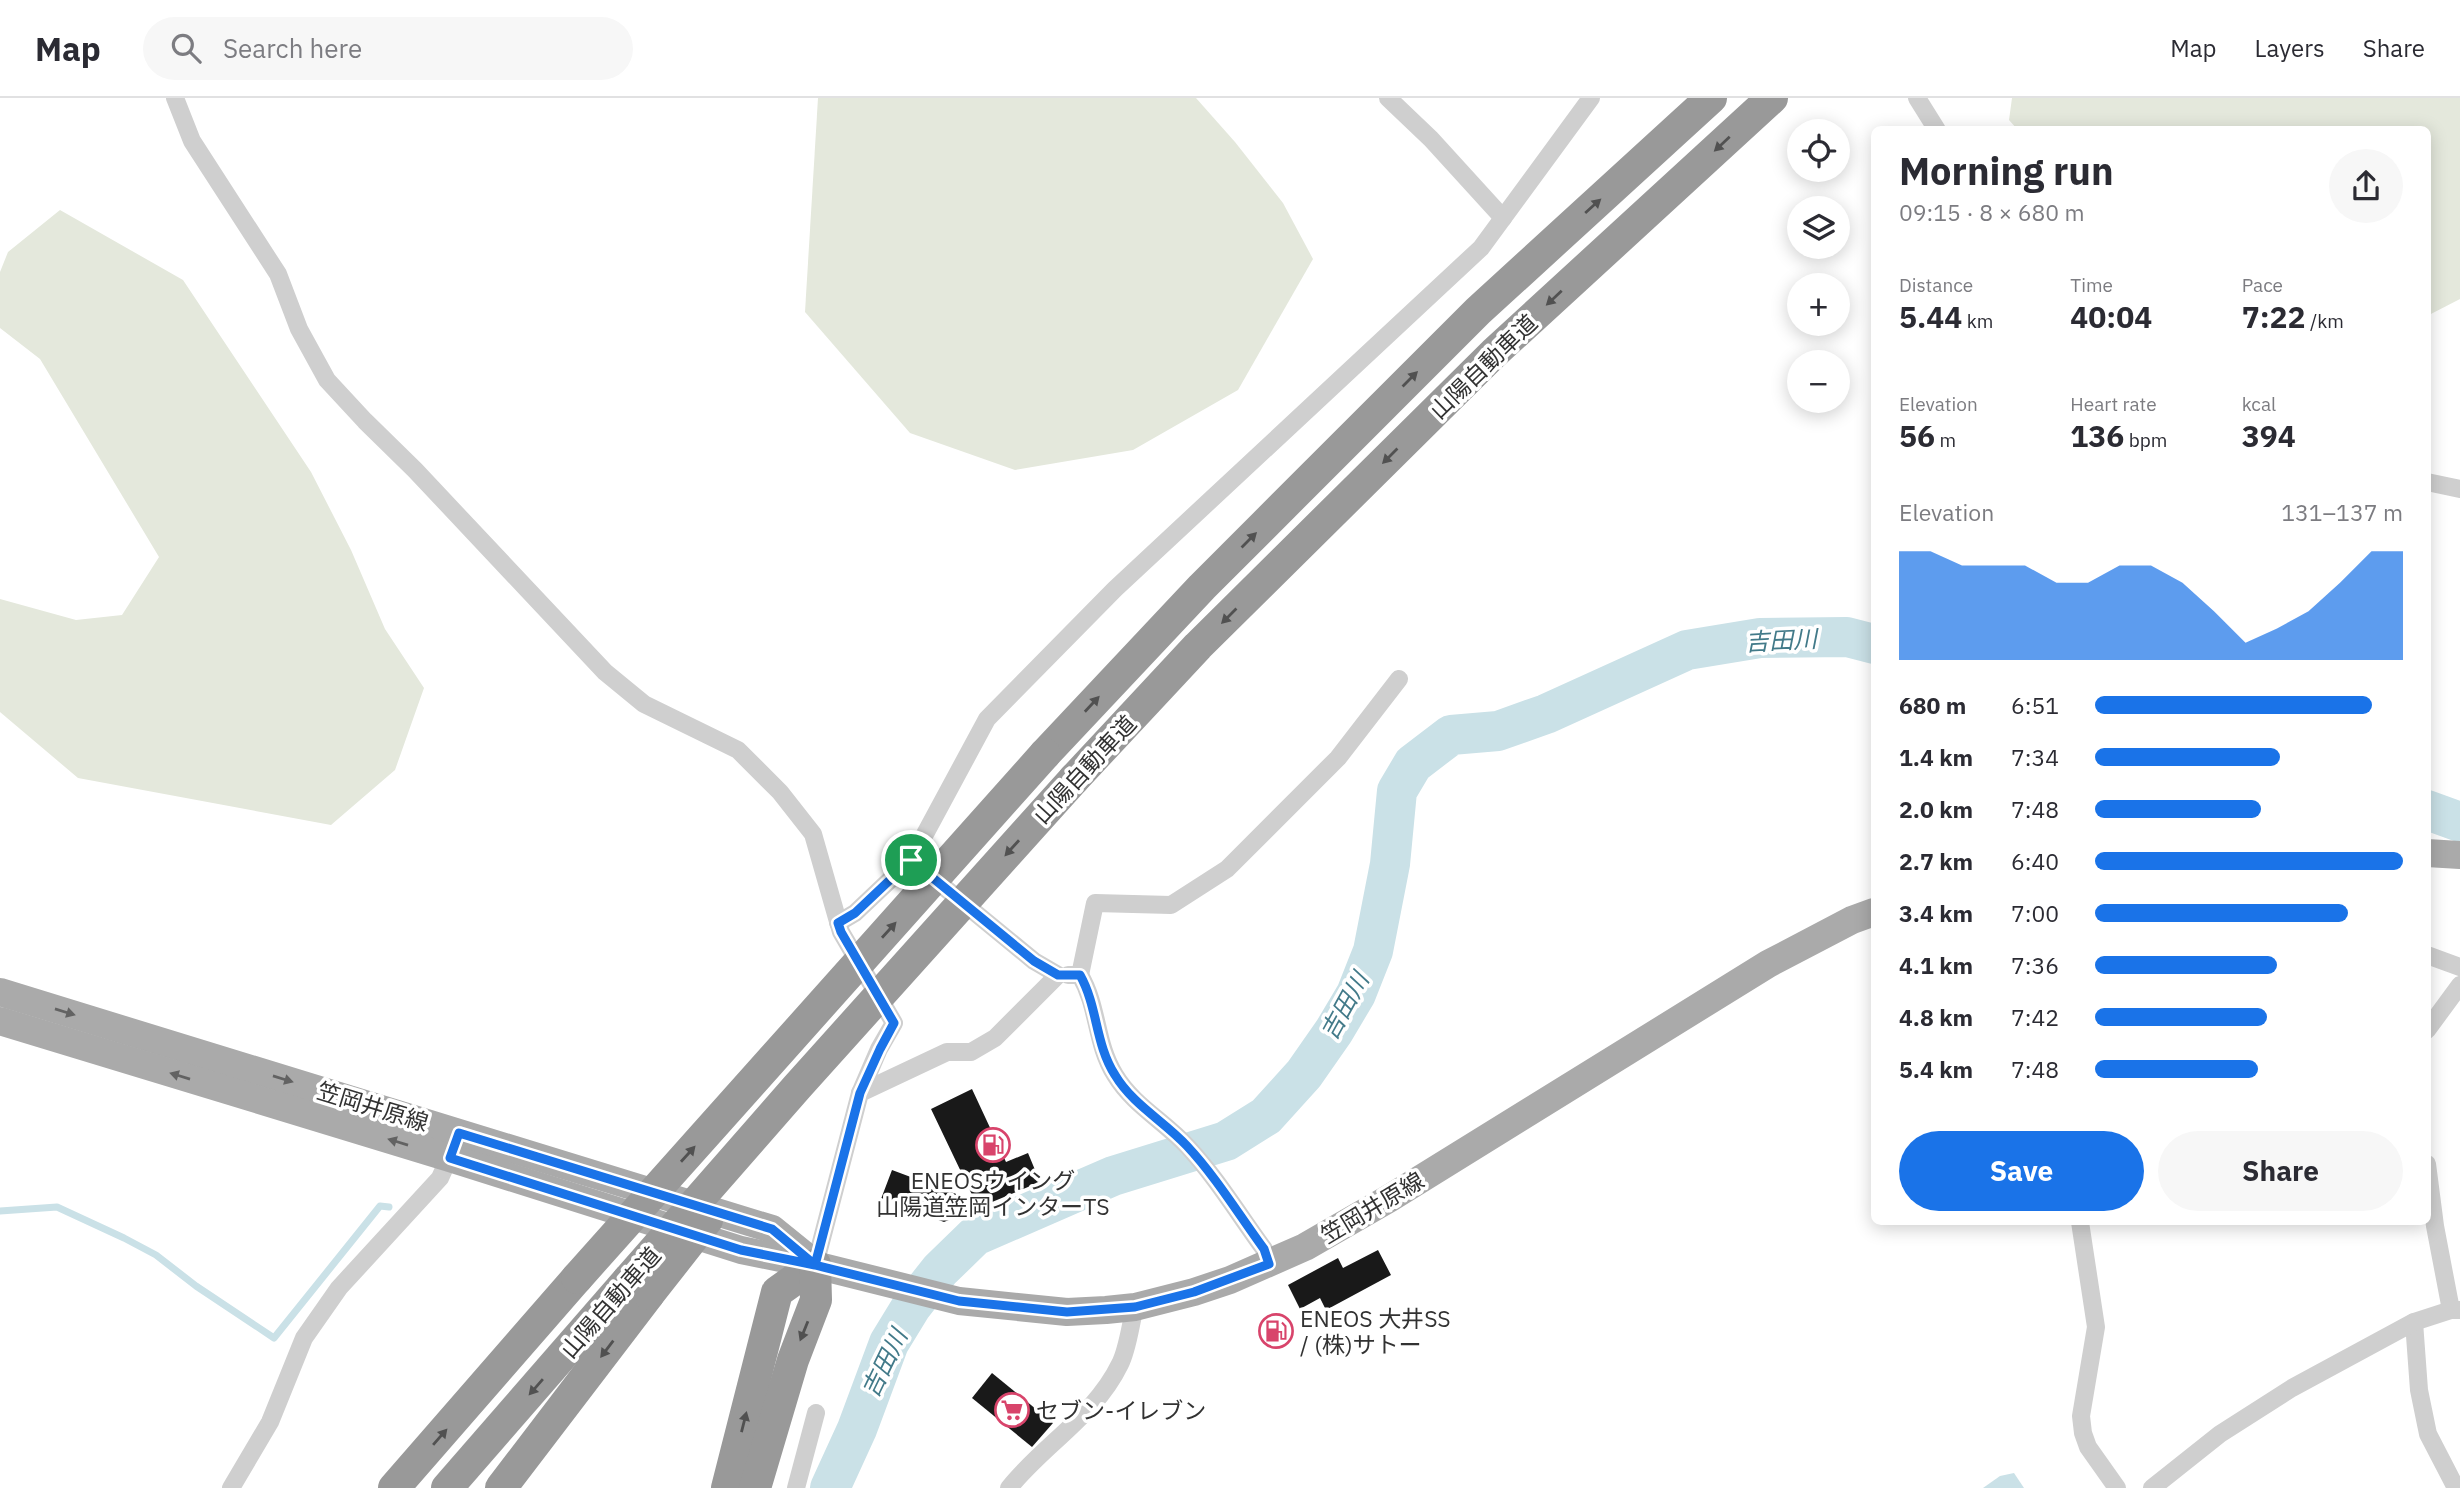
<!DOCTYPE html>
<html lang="en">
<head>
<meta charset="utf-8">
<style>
	:root { --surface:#fff; --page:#f7f7f7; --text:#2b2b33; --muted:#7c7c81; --line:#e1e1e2; --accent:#1a73e8 }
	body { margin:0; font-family:"IBM Plex Sans","Noto Sans JP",sans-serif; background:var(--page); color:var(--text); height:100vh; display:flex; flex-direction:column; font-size:26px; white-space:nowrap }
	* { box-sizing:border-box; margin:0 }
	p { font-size:23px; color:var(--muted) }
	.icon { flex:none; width:38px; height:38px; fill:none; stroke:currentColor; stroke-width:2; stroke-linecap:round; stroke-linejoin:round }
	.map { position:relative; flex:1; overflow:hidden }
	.panel { position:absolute; left:1871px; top:28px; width:560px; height:1099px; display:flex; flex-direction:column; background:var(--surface); border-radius:10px; box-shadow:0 4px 18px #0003 }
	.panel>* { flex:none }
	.fabs { position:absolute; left:1787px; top:21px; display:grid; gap:14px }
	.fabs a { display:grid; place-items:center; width:63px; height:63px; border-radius:50%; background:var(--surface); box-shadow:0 4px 18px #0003; font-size:35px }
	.pin { position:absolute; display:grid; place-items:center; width:60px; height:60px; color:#fff; margin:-30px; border:4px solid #fff; border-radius:50%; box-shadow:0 2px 7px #0007 }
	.round { display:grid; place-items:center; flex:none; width:74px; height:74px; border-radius:37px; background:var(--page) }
	.headline { display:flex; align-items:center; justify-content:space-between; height:119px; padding:0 28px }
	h1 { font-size:38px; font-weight:700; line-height:52px }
	.figures { display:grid; grid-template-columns:repeat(3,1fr); gap:10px; height:119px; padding:7px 28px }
	.figures div { display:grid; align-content:center }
	.figures b { font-size:30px; font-weight:700 }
	.figures small { font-size:19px; font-weight:400 }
	.figures p { font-size:19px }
	.chart { height:196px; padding:14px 28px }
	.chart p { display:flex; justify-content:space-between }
	.chart svg { width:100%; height:126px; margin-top:7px; fill:var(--accent); opacity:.7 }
	.action { display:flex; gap:14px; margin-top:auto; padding:14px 28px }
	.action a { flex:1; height:80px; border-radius:42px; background:var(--accent); color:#fff; font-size:28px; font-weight:700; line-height:80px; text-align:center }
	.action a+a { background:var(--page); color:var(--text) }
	ul { padding:0 28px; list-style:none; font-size:23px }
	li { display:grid; grid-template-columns:112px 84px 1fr; align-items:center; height:52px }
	li i { height:18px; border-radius:9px; background:var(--accent) }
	header { display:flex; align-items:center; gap:42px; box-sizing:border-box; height:98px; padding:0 35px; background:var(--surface); border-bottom:2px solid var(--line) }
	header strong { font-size:33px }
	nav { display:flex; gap:38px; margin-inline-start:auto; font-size:24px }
	.search { width:490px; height:63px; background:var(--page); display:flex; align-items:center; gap:18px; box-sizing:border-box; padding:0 24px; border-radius:38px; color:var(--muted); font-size:26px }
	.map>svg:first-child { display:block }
	.green { fill:#e4e8dc }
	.water { fill:#cae1e7 }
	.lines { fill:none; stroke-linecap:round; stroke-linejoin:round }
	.stream { stroke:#cae1e7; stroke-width:7 }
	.river { stroke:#cae1e7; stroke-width:40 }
	.building { fill:#191919 }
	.minor { stroke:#cfcfcf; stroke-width:18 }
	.primary { stroke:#aaa; stroke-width:28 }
	.motorway { stroke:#999; stroke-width:32 }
	.motorway-bridge { stroke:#999; stroke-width:32 }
	.oneway { fill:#515151 }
	.oneway2 { fill:#626262 }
	.route-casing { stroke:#fff; stroke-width:14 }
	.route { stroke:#1a73e8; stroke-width:9 }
	.labels { text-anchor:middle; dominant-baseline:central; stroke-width:7; stroke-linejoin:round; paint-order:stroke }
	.street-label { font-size:23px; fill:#323232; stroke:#fff }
	.poi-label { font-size:23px; fill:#323232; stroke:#fff; text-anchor:start }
	.water-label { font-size:24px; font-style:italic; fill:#427a89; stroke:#fff }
</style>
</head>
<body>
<header>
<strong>Map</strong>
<div class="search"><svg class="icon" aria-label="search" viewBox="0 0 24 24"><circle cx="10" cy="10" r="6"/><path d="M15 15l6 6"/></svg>Search here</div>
<nav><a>Map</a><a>Layers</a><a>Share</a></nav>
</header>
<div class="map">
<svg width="2460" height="1390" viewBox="0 0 2460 1390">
	<rect width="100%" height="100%" fill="#fff"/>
	<!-- green -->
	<g class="green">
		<polygon points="818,0 1196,0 1235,44 1283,105 1313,161 1238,292 1133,352 1015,372 910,335 805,214"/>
		<polygon points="2012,0 2460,0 2460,201 2427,218 2427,32 2017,31 2009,22"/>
		<polygon points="60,112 183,182 311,374 351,452 385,531 424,590 395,672 331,727 78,680 0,614 0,501 76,522 122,517 159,459 40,261 0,230 0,174 8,154"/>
	</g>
	<!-- water -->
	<polygon class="water" points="2014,1375 2024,1390 1983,1390 2000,1378"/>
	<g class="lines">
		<!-- stream -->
		<polyline class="stream" points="0,1113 57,1109 124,1140 156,1157 196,1188 274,1240 380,1108 389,1109"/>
		<!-- river -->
		<g class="river">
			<polyline points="2427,712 2460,724"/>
			<polyline points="830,1390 857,1331 889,1245 911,1209 940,1172 975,1138 1113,1078 1226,1043 1266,1018 1304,976 1334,933 1356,896 1373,853 1390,766 1397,693 1413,666 1451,637 1498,633 1546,616 1687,552 1760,540 1847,539 1874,546"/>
		</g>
	</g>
	<!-- building -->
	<g class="building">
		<polygon points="972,991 1006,1064 1028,1055 1040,1084 944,1124 881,1101 892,1072 975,1103 931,1011"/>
		<polygon points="1378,1152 1391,1177 1326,1212 1320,1200 1300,1211 1288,1187 1338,1160 1343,1170"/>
		<polygon points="992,1275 1053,1325 1032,1349 972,1300"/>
	</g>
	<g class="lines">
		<!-- minor -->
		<g class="minor">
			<polyline points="175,0 192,43 278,176 299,231 327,282 365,323 415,372 605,574 644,606 738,652 780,694 813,736 841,834 894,925 879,951 860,995"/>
			<polyline points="1388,0 1431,41 1503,120"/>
			<polyline points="1917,0 1937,32"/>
			<polyline points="2427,384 2460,391"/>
			<polyline points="838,825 855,815 911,762"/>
			<polyline points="2427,857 2460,869"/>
			<path d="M 1068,877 L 1080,877 C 1099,910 1095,945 1115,977 C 1133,1007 1164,1023 1187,1048 C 1216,1079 1239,1117 1264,1151 L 1269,1166"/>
			<polyline points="1080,877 1095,805 1171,807 1227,771 1338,660 1399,581"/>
			<polyline points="2427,932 2460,887"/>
			<polyline points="2427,1066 2435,1128 2451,1212"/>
			<polyline points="2080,1124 2096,1229 2081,1318 2083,1335 2088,1349 2117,1390"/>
			<polyline points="815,1167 860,995 947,954 971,954 995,940 1058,877 1034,863 911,762 987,621 1115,491 1481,150 1591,0"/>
			<polyline points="2414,1224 2419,1292 2428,1336 2456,1390"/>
			<polyline points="231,1390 270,1324 304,1240 339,1190 440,1080 453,1051"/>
			<polyline points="796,1390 816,1315"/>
			<path d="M 1009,1390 C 1043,1347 1095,1318 1120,1266 C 1128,1250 1130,1228 1135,1209"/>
			<polyline points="2152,1390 2220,1336 2292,1290 2414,1224 2451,1212 2460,1212"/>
		</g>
		<!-- primary -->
		<g class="primary">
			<polyline points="2427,755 2460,757"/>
			<polyline points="0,894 772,1131 814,1165"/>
			<polyline points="0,923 450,1060 741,1152 815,1167 959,1203 1067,1214 1106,1212 1135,1209 1194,1194 1230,1182 1305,1149 1390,1100 1768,866 1852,822 1874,814"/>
		</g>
		<!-- motorway -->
		<g class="motorway">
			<polyline points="1045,656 1202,489 1478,213 1711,0"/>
			<polyline points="1074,681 1198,548 1494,255 1772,0"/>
			<polyline points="394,1390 577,1180"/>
			<polyline points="447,1390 628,1182"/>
			<polyline points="501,1390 649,1196"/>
			<polyline points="727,1390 777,1194 815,1167"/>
			<polyline points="755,1390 793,1262 816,1202 815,1167"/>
		</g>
		<!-- motorway-bridge -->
		<g class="motorway-bridge">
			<polyline points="577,1180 1045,656"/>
			<polyline points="628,1182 797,989 1074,681"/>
			<polyline points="649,1196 707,1122"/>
		</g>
	</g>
	<!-- one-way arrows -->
	<defs><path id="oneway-solid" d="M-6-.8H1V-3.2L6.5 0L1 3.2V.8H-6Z" transform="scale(1.75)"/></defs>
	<g class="oneway">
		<use href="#oneway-solid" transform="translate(1722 46) rotate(137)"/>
		<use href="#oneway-solid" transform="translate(1593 108) rotate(-42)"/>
		<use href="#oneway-solid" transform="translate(1554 200) rotate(137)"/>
		<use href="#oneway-solid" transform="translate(1410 281) rotate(-45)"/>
		<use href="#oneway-solid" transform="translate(1390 358) rotate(135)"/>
		<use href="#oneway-solid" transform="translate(1249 442) rotate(-45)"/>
		<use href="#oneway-solid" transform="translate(1229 518) rotate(135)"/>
		<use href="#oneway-solid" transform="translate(1092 606) rotate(-47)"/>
		<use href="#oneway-solid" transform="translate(1012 750) rotate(132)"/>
		<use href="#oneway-solid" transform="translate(889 832) rotate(-48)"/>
		<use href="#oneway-solid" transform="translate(688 1056) rotate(-48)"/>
		<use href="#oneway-solid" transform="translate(804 1233) rotate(112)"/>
		<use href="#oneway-solid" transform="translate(607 1251) rotate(127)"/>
		<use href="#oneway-solid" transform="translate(536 1289) rotate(131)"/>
		<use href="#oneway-solid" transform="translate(744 1324) rotate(-76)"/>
		<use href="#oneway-solid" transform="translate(440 1339) rotate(-49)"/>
	</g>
	<g class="oneway2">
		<use href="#oneway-solid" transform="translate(65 914) rotate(17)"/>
		<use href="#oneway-solid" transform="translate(180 978) rotate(-163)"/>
		<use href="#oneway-solid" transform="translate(283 981) rotate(17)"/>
		<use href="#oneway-solid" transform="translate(398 1044) rotate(-163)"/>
	</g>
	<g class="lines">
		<!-- route casing -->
		<g class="route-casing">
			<path id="route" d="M 911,762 L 855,815 L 838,825 L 841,834 L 894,925 L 880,951 L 860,995 L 815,1167 L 741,1152 L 450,1060 L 459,1035 L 772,1131 L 815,1167 L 959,1203 L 1067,1214 L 1135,1209 L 1194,1194 L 1269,1166 L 1264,1151 C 1239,1117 1216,1079 1187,1048 C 1164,1023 1133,1007 1115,977 C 1095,946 1098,909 1080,877 L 1058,877 L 1034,863 L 911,762"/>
		</g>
		<!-- route -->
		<use href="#route" class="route"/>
	</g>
	<!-- icons -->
	<defs>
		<g id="fuel-ring" transform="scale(1.75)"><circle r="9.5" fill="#fff" stroke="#d8446b" stroke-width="1.5"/><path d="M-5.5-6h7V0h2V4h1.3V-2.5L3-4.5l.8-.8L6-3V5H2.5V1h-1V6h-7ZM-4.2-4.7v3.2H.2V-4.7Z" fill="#d8446b"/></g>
		<g id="supermarket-ring" transform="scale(1.75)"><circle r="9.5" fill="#fff" stroke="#d8446b" stroke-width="1.5"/><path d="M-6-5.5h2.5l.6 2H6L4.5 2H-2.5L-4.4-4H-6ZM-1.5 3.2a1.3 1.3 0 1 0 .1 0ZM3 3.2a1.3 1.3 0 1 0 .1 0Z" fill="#d8446b"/></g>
	</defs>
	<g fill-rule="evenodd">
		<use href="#fuel-ring" x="993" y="1047"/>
		<use href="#fuel-ring" x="1276" y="1233"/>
		<use href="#supermarket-ring" x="1012" y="1312"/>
	</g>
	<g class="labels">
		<!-- street labels -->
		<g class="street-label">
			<text transform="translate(1483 268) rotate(-44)">山陽自動車道</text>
			<text transform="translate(1084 671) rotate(-47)">山陽自動車道</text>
			<text transform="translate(373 1008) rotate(17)">笠岡井原線</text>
			<text transform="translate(1372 1109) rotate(-31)">笠岡井原線</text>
			<text transform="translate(610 1204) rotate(-49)">山陽自動車道</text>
		</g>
		<!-- poi labels -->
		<g class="poi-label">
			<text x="993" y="1082" text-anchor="middle">ENEOSウイング<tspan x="993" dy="26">山陽道笠岡インターTS</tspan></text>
			<text x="1300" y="1220">ENEOS 大井SS<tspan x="1300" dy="26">/ (株)サトー</tspan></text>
			<text x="1036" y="1312">セブン-イレブン</text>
		</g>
		<!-- water labels -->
		<g class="water-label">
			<text transform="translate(1781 542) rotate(-3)">吉田川</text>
			<text transform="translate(1344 908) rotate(-61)">吉田川</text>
			<text transform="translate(884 1265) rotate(-64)">吉田川</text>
		</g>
	</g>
</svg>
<div class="fabs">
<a><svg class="icon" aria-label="locate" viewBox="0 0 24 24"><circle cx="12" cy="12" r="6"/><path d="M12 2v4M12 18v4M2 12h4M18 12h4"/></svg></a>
<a><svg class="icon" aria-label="layers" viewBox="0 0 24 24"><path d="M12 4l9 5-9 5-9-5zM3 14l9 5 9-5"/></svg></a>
<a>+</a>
<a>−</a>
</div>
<div class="pin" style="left:911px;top:762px;background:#1e9e55"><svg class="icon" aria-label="arrive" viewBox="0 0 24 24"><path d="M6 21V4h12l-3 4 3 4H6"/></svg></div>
<section class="panel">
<div class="headline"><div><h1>Morning run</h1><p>09:15 · 8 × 680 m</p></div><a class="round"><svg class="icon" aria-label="share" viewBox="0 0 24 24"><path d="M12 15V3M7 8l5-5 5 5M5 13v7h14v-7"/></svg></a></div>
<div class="figures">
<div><p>Distance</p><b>5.44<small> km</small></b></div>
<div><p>Time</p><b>40:04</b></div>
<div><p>Pace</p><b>7:22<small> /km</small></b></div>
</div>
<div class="figures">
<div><p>Elevation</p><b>56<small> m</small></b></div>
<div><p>Heart rate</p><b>136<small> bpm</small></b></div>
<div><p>kcal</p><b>394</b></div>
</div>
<div class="chart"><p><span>Elevation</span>131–137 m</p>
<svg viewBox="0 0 160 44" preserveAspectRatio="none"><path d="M0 44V6L10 6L20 11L30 11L40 11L50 17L60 17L70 11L80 11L90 17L100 27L110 38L120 33L130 27L140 17L150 6L160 6V44z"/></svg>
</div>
<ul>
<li><b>680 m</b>6:51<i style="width:90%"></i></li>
<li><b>1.4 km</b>7:34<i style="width:60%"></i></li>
<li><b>2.0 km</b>7:48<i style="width:54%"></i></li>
<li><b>2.7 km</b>6:40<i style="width:100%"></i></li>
<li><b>3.4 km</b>7:00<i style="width:82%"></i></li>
<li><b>4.1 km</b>7:36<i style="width:59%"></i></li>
<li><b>4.8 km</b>7:42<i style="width:56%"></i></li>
<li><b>5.4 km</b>7:48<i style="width:53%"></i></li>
</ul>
<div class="action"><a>Save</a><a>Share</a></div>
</section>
</div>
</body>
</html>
